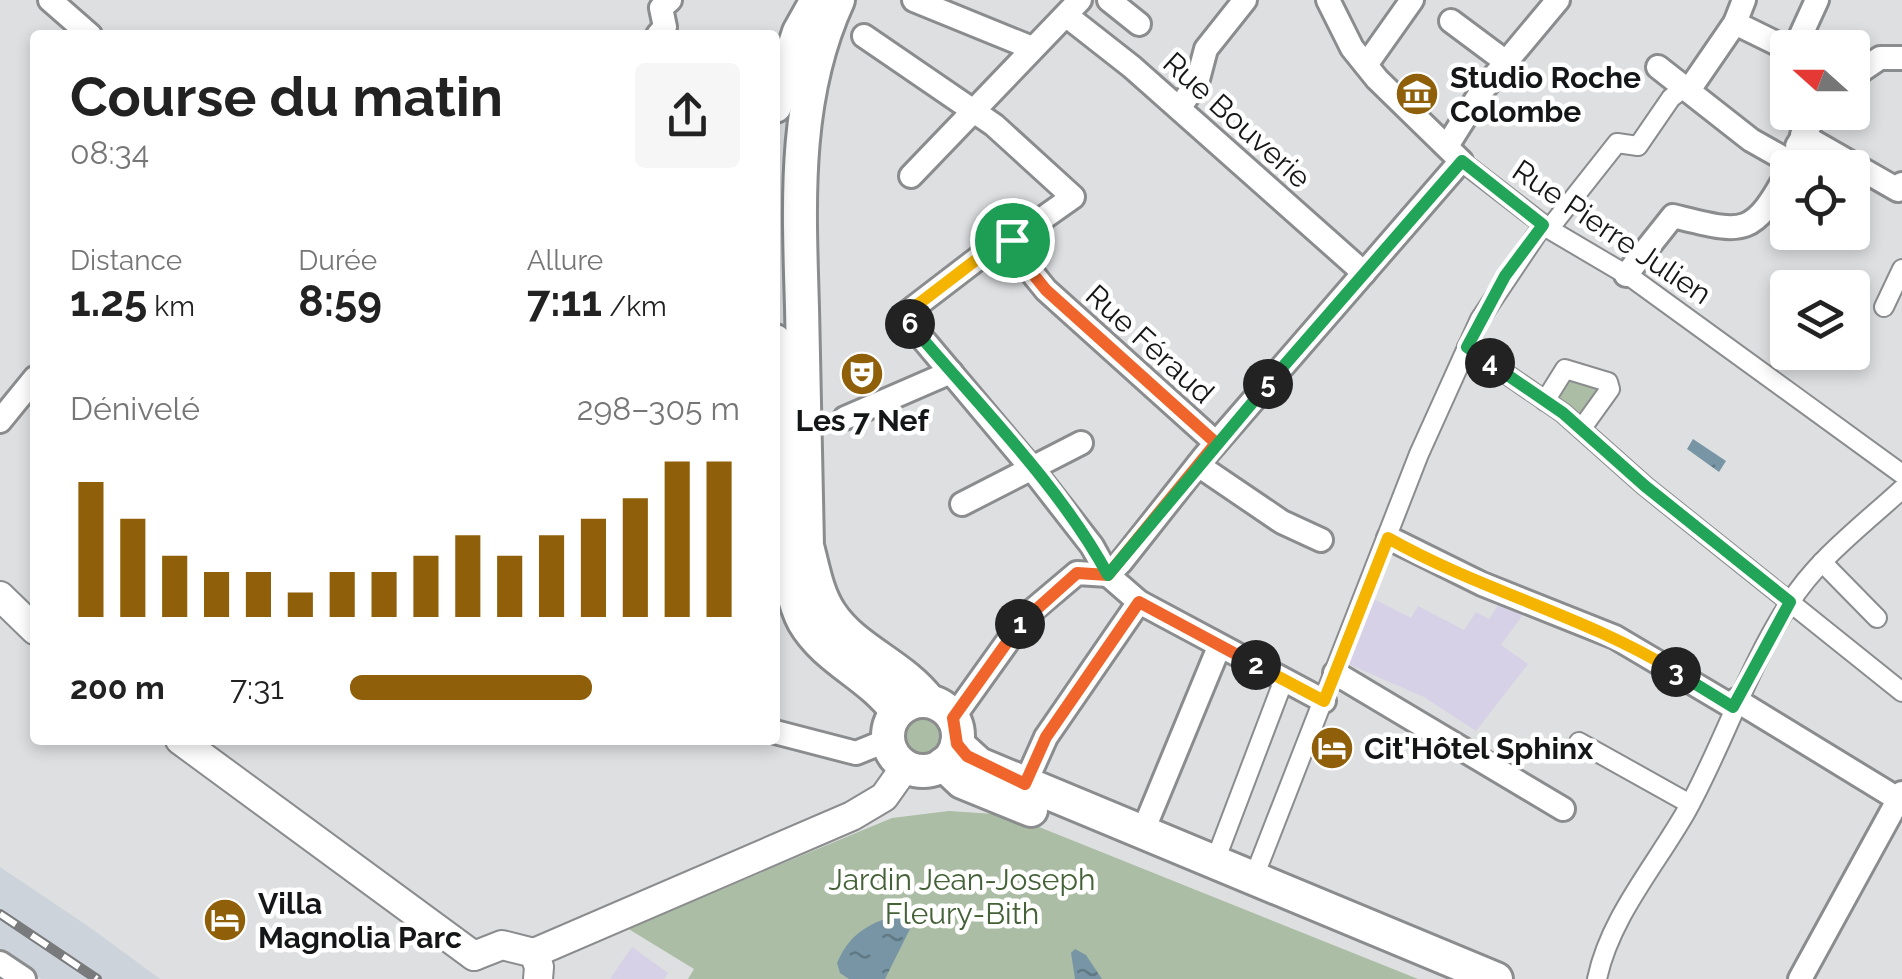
<!DOCTYPE html>
<html lang="fr">
<head>
<meta charset="utf-8">
<style>
	:root { --surface:#fff; --page:#f6f6f6; --text:#222; --muted:#767676; --accent:#8f6009 }
	body { margin:0; font-family:Raleway,sans-serif; background:var(--page); color:var(--text); height:100vh; display:flex; flex-direction:column; font-size:38px; white-space:nowrap }
	* { box-sizing:border-box; margin:0 }
	p { font-size:32px; color:var(--muted) }
	.icon { flex:none; width:55px; height:55px; fill:none; stroke:currentColor; stroke-width:2; stroke-linecap:round; stroke-linejoin:round }
	.map { position:relative; flex:1; overflow:hidden }
	.details { position:absolute; left:30px; top:30px; width:750px; height:715px; display:flex; flex-direction:column; background:var(--surface); border-radius:10px; box-shadow:0 5px 15px #0003 }
	.details>* { flex:none }
	.needle { width:65px; rotate:291deg }
	.fabs { position:absolute; left:1770px; top:30px; display:grid; gap:20px }
	.fabs a { display:grid; place-items:center; width:100px; height:100px; border-radius:10px; background:var(--surface); box-shadow:0 5px 15px #0003; font-size:50px }
	.pin { position:absolute; display:grid; place-items:center; width:85px; height:85px; color:#fff; margin:-42px; border:5px solid #fff; border-radius:50%; box-shadow:0 2px 10px #0007 }
	.km { position:absolute; width:50px; height:50px; margin:-25px; border-radius:50%; background:#222; color:#fff; font-size:28px; line-height:50px; text-align:center }
	.round { display:grid; place-items:center; flex:none; width:105px; height:105px; border-radius:10px; background:var(--page) }
	.summary { display:flex; align-items:center; justify-content:space-between; height:170px; padding:0 40px }
	h1 { font-size:55px; font-weight:700; line-height:75px }
	.stats { display:grid; grid-template-columns:repeat(3,1fr); gap:15px; height:170px; padding:10px 40px }
	.stats div { display:grid; align-content:center }
	.stats b { font-size:42px; font-weight:700 }
	.stats small { font-size:28px; font-weight:400 }
	.stats p { font-size:28px }
	.chart { height:280px; padding:20px 40px }
	.chart p { display:flex; justify-content:space-between }
	.chart svg { width:100%; height:180px; margin-top:10px; stroke:var(--accent); stroke-width:6 }
	ul { padding:0 40px; list-style:none; font-size:32px }
	li { display:grid; grid-template-columns:160px 120px 1fr; align-items:center; height:75px }
	li i { height:25px; border-radius:12px; background:var(--accent) }
	.map>svg:first-child { display:block }
	.education { fill:#d7d1e7 }
	.built { fill:#ccd3db }
	.green { fill:#abbda4 }
	.water { fill:url(#water-ripples) }
	.lines { fill:none; stroke-linecap:round; stroke-linejoin:round }
	.pedestrian-casing { stroke:#8b8c8e; stroke-width:22 }
	.minor-casing { stroke:#8b8c8e; stroke-width:28 }
	.tertiary-casing { stroke:#8b8c8e; stroke-width:32 }
	.secondary-casing { stroke:#8b8c8e; stroke-width:38 }
	.pedestrian { stroke:#fff; stroke-width:18 }
	.minor { stroke:#fff; stroke-width:22 }
	.tertiary { stroke:#fff; stroke-width:28 }
	.secondary { stroke:#fff; stroke-width:32 }
	.rail-casing { stroke:#787a7b; stroke-width:10 }
	.rail { stroke:#fff; stroke-width:6; stroke-dasharray:19; stroke-linecap:butt }
	.split-1-casing { stroke:#fff; stroke-width:20 }
	.split-2-casing { stroke:#fff; stroke-width:20 }
	.split-3-casing { stroke:#fff; stroke-width:20 }
	.split-4-casing { stroke:#fff; stroke-width:20 }
	.split-5-casing { stroke:#fff; stroke-width:20 }
	.split-6-casing { stroke:#fff; stroke-width:20 }
	.split-7-casing { stroke:#fff; stroke-width:20 }
	.split-1 { stroke:#f0652b; stroke-width:12 }
	.split-2 { stroke:#f0652b; stroke-width:12 }
	.split-3 { stroke:#f5b400; stroke-width:12 }
	.split-4 { stroke:#22a559; stroke-width:12 }
	.split-5 { stroke:#22a559; stroke-width:12 }
	.split-6 { stroke:#22a559; stroke-width:12 }
	.split-7 { stroke:#f5b400; stroke-width:12 }
	.labels { text-anchor:middle; dominant-baseline:central; stroke-width:9; stroke-linejoin:round; paint-order:stroke }
	.poi-label { font-size:30px; font-weight:bold; fill:#151617; stroke:#fff; text-anchor:start }
	.street-label { font-size:30px; fill:#151617; stroke:#fff }
	.park-label { font-size:30px; fill:#456138; stroke:#fff }
</style>
</head>
<body>
<div class="map">
<svg width="1902" height="979" viewBox="0 0 1902 979">
	<defs>
		<pattern id="water-ripples" width="26" height="14" patternUnits="userSpaceOnUse" patternTransform="scale(2.5)"><rect width="26" height="14" fill="#7795a4"/><path d="M2 4q2-2 4 0t4 0M15 11q2-2 4 0t4 0" fill="none" stroke="#607985"/></pattern>
	</defs>
	<rect width="100%" height="100%" fill="#dddfe1"/>
	<!-- education -->
	<g class="education">
		<polygon points="1372,598 1411,618 1418,606 1464,630 1476,612 1489,619 1502,599 1527,609 1501,645 1528,664 1476,731 1424,697 1348,664"/>
		<polygon points="632,947 668,973 664,979 610,979"/>
	</g>
	<!-- built -->
	<polygon class="built" points="0,867 92,929 160,979 42,979 0,954"/>
	<!-- green -->
	<g class="green">
		<polygon points="1561,368 1604,392 1583,426 1543,396"/>
		<circle cx="923" cy="736" r="24"/>
		<polygon points="949,811 1009,815 1418,979 688,979 694,969 627,928 892,818"/>
	</g>
	<!-- water -->
	<g class="water">
		<polygon points="1693,439 1726,461 1719,472 1687,449"/>
		<path d="M 912,913 L 914,921 L 885,979 L 849,979 L 840,973 L 837,963 C 851,929 878,918 912,913 Z"/>
		<polygon points="1075,949 1086,955 1102,979 1075,979 1071,953"/>
	</g>
	<g class="lines">
		<!-- pedestrian casing -->
		<g class="pedestrian-casing">
			<g id="pedestrian">
				<polyline points="1461,161 1549,229 1632,278 1902,474"/>
				<polyline points="1549,229 1617,143 1638,146 1671,98 1685,87"/>
				<polyline points="1884,307 1902,269"/>
				<polyline points="1467,347 1563,413 1645,486 1902,692"/>
				<polyline points="1545,401 1565,369 1608,382 1610,389 1582,428"/>
				<polyline points="1822,562 1877,618"/>
				<polyline points="1579,742 1690,804"/>
				<polyline points="1215,861 1283,682"/>
				<polyline points="1254,877 1419,454 1480,319 1543,225"/>
				<path d="M 1597,979 C 1610,917 1656,865 1687,810 C 1724,743 1747,669 1789,604 C 1817,559 1863,525 1902,489"/>
			</g>
		</g>
		<!-- minor casing -->
		<g class="minor-casing">
			<g id="minor">
				<polyline points="50,0 90,35"/>
				<polyline points="914,0 1032,48"/>
				<polyline points="1109,0 1139,24"/>
				<polyline points="1067,16 1132,67 1364,273"/>
				<polyline points="1451,21 1506,62"/>
				<polyline points="1735,23 1788,49"/>
				<polyline points="658,35 665,27 661,8 670,0"/>
				<polyline points="864,36 994,125 1073,197 1012,240 1002,240 908,312 906,319 1032,469 1092,546 1108,575 1139,602 1324,701"/>
				<polyline points="1795,48 1817,0"/>
				<polyline points="1366,65 1412,0"/>
				<polyline points="1658,67 1751,140 1790,162"/>
				<polyline points="1852,77 1880,58 1902,58"/>
				<polyline points="1689,90 1735,23 1744,0"/>
				<polyline points="1179,108 1197,83 1206,49 1245,0"/>
				<polyline points="1802,135 1898,190 1902,184"/>
				<polyline points="1447,146 1481,92 1558,0"/>
				<polyline points="1797,146 1818,112"/>
				<polyline points="911,176 1080,0"/>
				<polyline points="1012,240 1012,248 1046,290 1216,443"/>
				<path d="M 1626,275 L 1673,216 C 1743,233 1752,239 1788,172"/>
				<polyline points="845,418 951,372"/>
				<polyline points="0,421 35,378"/>
				<polyline points="1198,465 1282,522 1321,540"/>
				<polyline points="962,504 1081,443"/>
				<polyline points="1389,538 1482,584 1615,637 1733,707"/>
				<polyline points="1335,673 1563,809"/>
				<polyline points="1736,700 1898,799"/>
				<polyline points="953,718 1026,616 1077,573 1108,575 1121,562 1204,457 1461,161 1377,79 1352,48 1328,0"/>
				<polyline points="775,732 856,753 888,740"/>
				<polyline points="1025,784 1046,737 1139,602"/>
				<polyline points="1143,831 1219,647"/>
				<polyline points="0,963 24,979"/>
				<polyline points="1800,979 1902,793"/>
			</g>
		</g>
		<!-- tertiary casing -->
		<g class="tertiary-casing">
			<g id="tertiary">
				<polyline points="0,596 35,630"/>
				<polyline points="180,740 474,956"/>
				<polyline points="534,953 852,816 884,797 906,766"/>
				<polyline points="474,956 502,945 534,953 539,967 538,979"/>
			</g>
		</g>
		<!-- secondary casing -->
		<g class="secondary-casing">
			<g id="secondary">
				<path d="M 838,0 C 793,98 799,203 802,308 C 803,388 806,467 807,546 C 813,568 817,594 830,613 C 854,650 902,665 929,701"/>
				<polyline points="775,106 799,32 817,0"/>
				<path d="M 775,341 C 779,406 775,570 804,622 C 826,660 872,676 897,712"/>
				<circle cx="923" cy="736" r="35"/>
				<polyline points="957,744 979,764 1496,979"/>
				<polyline points="943,764 962,782 1031,810"/>
			</g>
		</g>
		<!-- pedestrian -->
		<use href="#pedestrian" class="pedestrian"/>
		<!-- minor -->
		<use href="#minor" class="minor"/>
		<!-- tertiary -->
		<use href="#tertiary" class="tertiary"/>
		<!-- secondary -->
		<use href="#secondary" class="secondary"/>
		<!-- rail casing -->
		<g class="rail-casing">
			<polyline id="rail" points="0,914 97,979"/>
		</g>
		<!-- rail -->
		<use href="#rail" class="rail"/>
	</g>
	<g class="lines">
		<!-- split-1 casing -->
		<g class="split-1-casing">
			<polyline id="split-1" points="1012,240 1012,248 1046,290 1216,443 1108,575 1077,573 1020,624"/>
		</g>
		<!-- split-2 casing -->
		<g class="split-2-casing">
			<polyline id="split-2" points="1020,624 953,718 957,744 967,756 1025,784 1046,737 1139,602 1256,665"/>
		</g>
		<!-- split-3 casing -->
		<g class="split-3-casing">
			<path id="split-3" d="M 1256,665 L 1324,701 L 1388,538 C 1481,591 1586,616 1676,672"/>
		</g>
		<!-- split-4 casing -->
		<g class="split-4-casing">
			<polyline id="split-4" points="1490,363 1563,413 1645,486 1790,602 1733,707 1676,672"/>
		</g>
		<!-- split-5 casing -->
		<g class="split-5-casing">
			<polyline id="split-5" points="1268,384 1462,161 1543,225 1505,276 1467,347 1490,363"/>
		</g>
		<!-- split-6 casing -->
		<g class="split-6-casing">
			<path id="split-6" d="M 910,324 C 977,404 1058,483 1108,575 L 1268,384"/>
		</g>
		<!-- split-7 casing -->
		<g class="split-7-casing">
			<polyline id="split-7" points="910,324 908,312 1002,240 1012,240"/>
		</g>
		<!-- split-1 -->
		<use href="#split-1" class="split-1"/>
		<!-- split-2 -->
		<use href="#split-2" class="split-2"/>
		<!-- split-3 -->
		<use href="#split-3" class="split-3"/>
		<!-- split-4 -->
		<use href="#split-4" class="split-4"/>
		<!-- split-5 -->
		<use href="#split-5" class="split-5"/>
		<!-- split-6 -->
		<use href="#split-6" class="split-6"/>
		<!-- split-7 -->
		<use href="#split-7" class="split-7"/>
	</g>
	<!-- icons -->
	<defs>
		<g id="museum-disc" transform="scale(2.25)"><circle r="9.5" fill="#8f6009" stroke="#fff"/><path d="M0-6L6-3V-2H-6V-3ZM-5-1h2V3h-2ZM-1-1h2V3h-2ZM3-1h2V3H3ZM-6 4H6V6H-6Z" fill="#fff"/></g>
		<g id="theatre-disc" transform="scale(2.25)"><circle r="9.5" fill="#8f6009" stroke="#fff"/><path d="M-5-5.5Q0-4 5-5.5V0Q5 5 0 6Q-5 5-5 0ZM-3.3-2.5H-1v1.5H-3.3ZM1-2.5H3.3v1.5H1ZM-2.8 1Q0 5.5 2.8 1Z" fill="#fff"/></g>
		<g id="hotel-disc" transform="scale(2.25)"><circle r="9.5" fill="#8f6009" stroke="#fff"/><path d="M-6-4.5h1.5V1H6V5H4.5V3h-9V5H-6ZM-4 0a1.8 1.8 0 1 1 3.6 0ZM.5 0V-2.5h3Q6-2.5 6 0Z" fill="#fff"/></g>
	</defs>
	<g fill-rule="evenodd">
		<use href="#museum-disc" x="1417" y="94"/>
		<use href="#theatre-disc" x="862" y="374"/>
		<use href="#hotel-disc" x="1332" y="748"/>
		<use href="#hotel-disc" x="225" y="920"/>
	</g>
	<g class="labels">
		<!-- poi labels -->
		<g class="poi-label">
			<text x="1450" y="77">Studio Roche<tspan x="1450" dy="34">Colombe</tspan></text>
			<text x="862" y="420" text-anchor="middle">Les 7 Nef</text>
			<text x="1364" y="748">Cit'Hôtel Sphinx</text>
			<text x="258" y="903">Villa<tspan x="258" dy="34">Magnolia Parc</tspan></text>
		</g>
		<!-- street labels -->
		<g class="street-label">
			<text transform="translate(1237 120) rotate(42)">Rue Bouverie</text>
			<text transform="translate(1612 232) rotate(34)">Rue Pierre Julien</text>
			<text transform="translate(1150 344) rotate(42)">Rue Féraud</text>
		</g>
		<!-- park labels -->
		<g class="park-label">
			<text x="962" y="879">Jardin Jean-Joseph<tspan x="962" dy="34">Fleury-Bith</tspan></text>
		</g>
	</g>
</svg>
<div class="fabs">
<a><svg class="needle" viewBox="-14 -14 28 28"><path d="M0-13l5 13h-10z" fill="#e53935"/><path d="M0 13l5-13h-10z" fill="#767676"/></svg></a>
<a><svg class="icon" aria-label="locate" viewBox="0 0 24 24"><circle cx="12" cy="12" r="6"/><path d="M12 2v4M12 18v4M2 12h4M18 12h4"/></svg></a>
<a><svg class="icon" aria-label="layers" viewBox="0 0 24 24"><path d="M12 4l9 5-9 5-9-5zM3 14l9 5 9-5"/></svg></a>
</div>
<div class="pin" style="left:1012px;top:240px;background:#1e9e55"><svg class="icon" aria-label="arrive" viewBox="0 0 24 24"><path d="M6 21V4h12l-3 4 3 4H6"/></svg></div>
<b class="km" style="left:1020px;top:624px">1</b>
<b class="km" style="left:1256px;top:665px">2</b>
<b class="km" style="left:1676px;top:672px">3</b>
<b class="km" style="left:1490px;top:363px">4</b>
<b class="km" style="left:1268px;top:384px">5</b>
<b class="km" style="left:910px;top:324px">6</b>
<section class="details">
<div class="summary"><div><h1>Course du matin</h1><p>08:34</p></div><a class="round"><svg class="icon" aria-label="share" viewBox="0 0 24 24"><path d="M12 15V3M7 8l5-5 5 5M5 13v7h14v-7"/></svg></a></div>
<div class="stats">
<div><p>Distance</p><b>1.25<small> km</small></b></div>
<div><p>Durée</p><b>8:59</b></div>
<div><p>Allure</p><b>7:11<small> /km</small></b></div>
</div>
<div class="chart"><p><span>Dénivelé</span>298–305 m</p>
<svg viewBox="0 0 160 44" preserveAspectRatio="none"><path d="M5 44V11M15 44V20M25 44V29M35 44V33M45 44V33M55 44V38M65 44V33M75 44V33M85 44V29M95 44V24M105 44V29M115 44V24M125 44V20M135 44V15M145 44V6M155 44V6"/></svg>
</div>
<ul>
<li><b>200 m</b>7:31<i style="width:62%"></i></li>
</ul>
</section>
</div>
</body>
</html>
